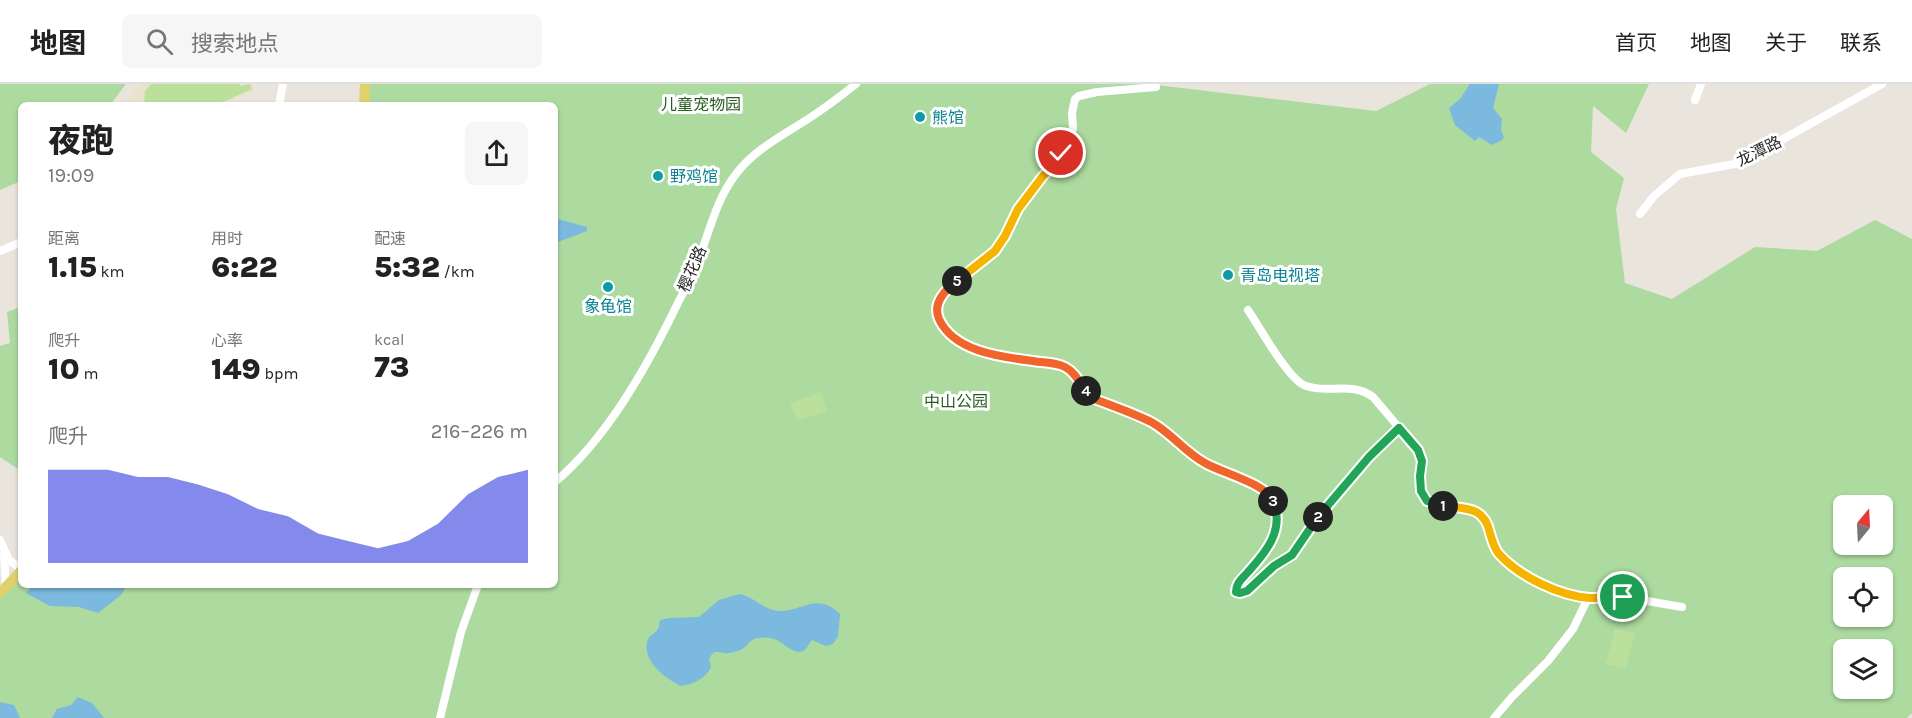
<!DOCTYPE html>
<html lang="zh">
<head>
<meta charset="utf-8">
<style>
	:root { --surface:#fff; --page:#f6f6f6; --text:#222; --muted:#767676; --line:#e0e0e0; --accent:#4f5ae4 }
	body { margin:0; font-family:Karla,"Noto Sans SC",sans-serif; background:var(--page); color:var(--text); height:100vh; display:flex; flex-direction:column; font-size:22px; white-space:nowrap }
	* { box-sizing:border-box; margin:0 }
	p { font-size:20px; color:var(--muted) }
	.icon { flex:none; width:33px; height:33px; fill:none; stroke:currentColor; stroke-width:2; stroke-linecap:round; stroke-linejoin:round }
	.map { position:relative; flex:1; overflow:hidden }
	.drawer { position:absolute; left:18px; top:18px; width:540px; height:486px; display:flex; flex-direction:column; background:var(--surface); border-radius:9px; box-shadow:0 2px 4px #0004 }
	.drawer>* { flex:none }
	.needle { width:39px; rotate:18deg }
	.buttons { position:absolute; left:1833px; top:411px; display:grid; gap:12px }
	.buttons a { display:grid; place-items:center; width:60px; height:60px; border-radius:9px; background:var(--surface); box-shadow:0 2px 4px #0004; font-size:30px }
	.pin { position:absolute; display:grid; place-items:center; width:51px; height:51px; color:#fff; margin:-26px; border:3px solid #fff; border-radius:50%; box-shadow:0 2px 6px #0007 }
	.km { position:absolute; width:30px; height:30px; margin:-15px; border-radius:50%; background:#222; color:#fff; font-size:16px; line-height:30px; text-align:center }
	.round { display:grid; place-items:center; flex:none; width:63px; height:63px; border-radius:9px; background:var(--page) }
	.head { display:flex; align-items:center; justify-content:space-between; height:102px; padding:0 30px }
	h1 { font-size:33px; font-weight:800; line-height:45px }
	.figures { display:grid; grid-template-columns:repeat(3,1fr); gap:9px; height:102px; padding:6px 30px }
	.figures div { display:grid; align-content:center }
	.figures b { font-size:30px; font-weight:800 }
	.figures small { font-size:16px; font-weight:400 }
	.figures p { font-size:16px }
	.chart { height:168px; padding:12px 30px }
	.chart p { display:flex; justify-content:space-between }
	.chart svg { width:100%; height:108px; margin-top:6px; fill:var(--accent); opacity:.7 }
	header { display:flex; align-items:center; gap:36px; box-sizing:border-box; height:84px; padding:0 30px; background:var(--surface); border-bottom:2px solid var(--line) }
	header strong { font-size:28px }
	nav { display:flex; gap:33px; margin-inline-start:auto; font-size:21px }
	.search { width:420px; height:54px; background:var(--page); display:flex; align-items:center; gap:15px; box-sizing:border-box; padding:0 21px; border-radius:9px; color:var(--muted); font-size:22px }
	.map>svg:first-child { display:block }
	.education { fill:#e9e3cd }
	.green { fill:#acda9f; fill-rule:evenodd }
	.pitch { fill:#bbe09c }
	.water { fill:#7bb9df }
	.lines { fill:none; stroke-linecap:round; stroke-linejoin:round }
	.minor { stroke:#fff; stroke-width:8 }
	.major { stroke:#dfd16b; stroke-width:10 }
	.split-1-casing { stroke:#fff; stroke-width:12 }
	.split-2-casing { stroke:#fff; stroke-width:12 }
	.split-3-casing { stroke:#fff; stroke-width:12 }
	.split-4-casing { stroke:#fff; stroke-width:12 }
	.split-5-casing { stroke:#fff; stroke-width:12 }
	.split-6-casing { stroke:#fff; stroke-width:12 }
	.split-1 { stroke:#f5b400; stroke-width:8 }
	.split-2 { stroke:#22a559; stroke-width:8 }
	.split-3 { stroke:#22a559; stroke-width:8 }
	.split-4 { stroke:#f0652b; stroke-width:8 }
	.split-5 { stroke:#f0652b; stroke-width:8 }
	.split-6 { stroke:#f5b400; stroke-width:8 }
	.culture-dot { fill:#0f9aa8; stroke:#fff; stroke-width:2 }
	.labels { text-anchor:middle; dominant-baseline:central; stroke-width:6; stroke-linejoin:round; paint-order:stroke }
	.park-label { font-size:16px; fill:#285c22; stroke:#fff }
	.culture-label { font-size:16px; fill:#0d838f; stroke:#fff; text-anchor:start }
	.street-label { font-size:16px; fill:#292929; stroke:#fff }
</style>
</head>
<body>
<header>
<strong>地图</strong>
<div class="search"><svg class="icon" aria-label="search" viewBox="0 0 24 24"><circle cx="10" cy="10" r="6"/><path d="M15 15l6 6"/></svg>搜索地点</div>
<nav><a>首页</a><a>地图</a><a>关于</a><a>联系</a></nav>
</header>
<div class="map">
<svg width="1912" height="634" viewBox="0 0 1912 634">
	<rect width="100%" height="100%" fill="#e9e5dc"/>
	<!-- education -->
	<polygon class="education" points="141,0 252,0 255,7 222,21 125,21"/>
	<!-- green -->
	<g class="green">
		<polygon points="0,0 126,0 110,21 21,21 21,97 0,106"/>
		<path d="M 361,0 L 1148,0 L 1376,27 L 1430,0 L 1649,0 L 1626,49 L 1593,22 L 1591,68 L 1624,94 L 1616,125 L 1625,199 L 1672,215 L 1755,163 L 1817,167 L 1875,136 L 1912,155 L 1912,629 L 1907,634 L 0,634 L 0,513 L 21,486 L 21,501 L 555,501 L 555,21 L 361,21 ZM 1844,422 L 1882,422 L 1882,460 L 1844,460 ZM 1844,494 L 1882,494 L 1882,532 L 1844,532 ZM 1844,566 L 1882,566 L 1882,604 L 1844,604 Z"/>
		<polygon points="21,223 21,383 18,385 0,373 0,262 10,259 7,228"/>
	</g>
	<!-- pitch -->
	<g class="pitch">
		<polygon points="151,0 240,0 240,2 250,0 252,5 216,21 144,21 145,7"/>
		<polygon points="821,308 827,327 797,337 790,319"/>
		<polygon points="1615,544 1635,550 1626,585 1606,580"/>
	</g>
	<!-- water -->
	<g class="water">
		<polygon points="1470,0 1499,0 1493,24 1502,35 1501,46 1504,53 1502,56 1492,61 1479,53 1475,57 1455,41 1449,24 1460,15"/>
		<polygon points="555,132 558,135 587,143 587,147 555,159"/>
		<polygon points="34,501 127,501 121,511 98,529 79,523 50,522 26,509"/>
		<path d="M 739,510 C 752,512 761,523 773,526 C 799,532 815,505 840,530 L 838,552 L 833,560 L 826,562 L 812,556 C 808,560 807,568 799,568 C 789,567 780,555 770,554 C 746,551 750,565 737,567 C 734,568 727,570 724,569 C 715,568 714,566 709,575 L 711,583 C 705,595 694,600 681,602 C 666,595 640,576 648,555 C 651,550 656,549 658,545 C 659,543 659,539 660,536 L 669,534 L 699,533 L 719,516 Z"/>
		<polygon points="78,613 92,619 104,634 52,634 57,625 71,621"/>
		<polygon points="0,618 14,621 20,634 0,634"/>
	</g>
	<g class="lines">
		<!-- minor -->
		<g class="minor">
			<polyline points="1156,3 1097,8 1079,12 1075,15 1072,29 1073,45 1067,64 1018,125 995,167 950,202 941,212 938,219 936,229 941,239 951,251 973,266 1035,278 1059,281 1069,284 1092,314 1152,339 1204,379 1259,403 1271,411 1276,424 1277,440 1273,455 1266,467 1237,500 1237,508 1240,509 1247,507 1274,482 1292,471 1314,437 1369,373 1399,344"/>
			<polyline points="1695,16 1701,0"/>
			<polyline points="279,21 283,0"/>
			<polyline points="1640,130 1654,112 1680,90 1740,79 1882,0"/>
			<polyline points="0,167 21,158"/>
			<path d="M 1248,226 C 1259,242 1289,297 1306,302 C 1329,310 1352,297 1373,313 L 1418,366 L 1422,377 L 1420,392 L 1421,407 L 1427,417 L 1437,422 L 1466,425 L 1478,428 L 1483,431 L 1488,439 L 1492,456 L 1497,468 L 1515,485 L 1545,502 L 1588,514 L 1623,513 L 1682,523"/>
			<path d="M 555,398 C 606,355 645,286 674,227 C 681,212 690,197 696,182 C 709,151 715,117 736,90 C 754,66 783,51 808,35 C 825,24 841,12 856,0"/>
			<polyline points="0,456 9,476 21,485"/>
			<polyline points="4,470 6,502"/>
			<polyline points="440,634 461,548 478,501"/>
			<polyline points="1494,634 1512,613 1548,577 1573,545 1588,514"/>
		</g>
		<!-- major -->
		<g class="major">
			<polyline points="364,21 365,0"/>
			<polyline points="0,509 21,487"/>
		</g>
	</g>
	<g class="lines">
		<!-- split-1 casing -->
		<g class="split-1-casing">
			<path id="split-1" d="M 1443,422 C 1466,425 1484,422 1490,449 C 1492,456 1494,464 1499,470 C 1520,493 1560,512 1590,514 C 1601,514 1612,513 1623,513"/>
		</g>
		<!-- split-2 casing -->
		<g class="split-2-casing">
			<polyline id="split-2" points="1318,433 1369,373 1399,344 1418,366 1422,377 1420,392 1421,407 1427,417 1443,422"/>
		</g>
		<!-- split-3 casing -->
		<g class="split-3-casing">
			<path id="split-3" d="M 1273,417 C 1285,446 1266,468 1248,488 C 1242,495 1236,499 1236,508 L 1240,509 L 1247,507 L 1274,482 L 1292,471 L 1318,433"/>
		</g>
		<!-- split-4 casing -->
		<g class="split-4-casing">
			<path id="split-4" d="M 1086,307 L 1092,314 C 1112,322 1134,329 1153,339 C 1172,350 1186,369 1205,379 C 1222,389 1265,399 1273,417"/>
		</g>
		<!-- split-5 casing -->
		<g class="split-5-casing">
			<path id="split-5" d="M 957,197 C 945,206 932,219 939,235 C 954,268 1002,273 1033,277 C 1044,279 1055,278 1065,283 C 1075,288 1080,299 1086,307"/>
		</g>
		<!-- split-6 casing -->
		<g class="split-6-casing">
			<polyline id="split-6" points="957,197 995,167 1005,152 1018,125 1043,92 1053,82 1061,69"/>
		</g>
		<!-- split-1 -->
		<use href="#split-1" class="split-1"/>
		<!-- split-2 -->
		<use href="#split-2" class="split-2"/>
		<!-- split-3 -->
		<use href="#split-3" class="split-3"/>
		<!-- split-4 -->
		<use href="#split-4" class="split-4"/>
		<!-- split-5 -->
		<use href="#split-5" class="split-5"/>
		<!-- split-6 -->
		<use href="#split-6" class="split-6"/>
	</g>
	<!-- markers -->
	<g class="culture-dot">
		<circle cx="920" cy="33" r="6"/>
		<circle cx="658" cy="92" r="6"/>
		<circle cx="1228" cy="191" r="6"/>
		<circle cx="608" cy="203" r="6"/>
	</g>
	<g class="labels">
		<!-- park labels -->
		<g class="park-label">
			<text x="701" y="20">儿童宠物园</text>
			<text x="956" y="317">中山公园</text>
		</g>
		<!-- culture labels -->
		<g class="culture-label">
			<text x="932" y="33">熊馆</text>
			<text x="670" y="92">野鸡馆</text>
			<text x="1240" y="191">青岛电视塔</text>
			<text x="608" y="222" text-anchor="middle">象龟馆</text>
		</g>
		<!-- street labels -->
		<g class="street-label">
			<text transform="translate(1759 67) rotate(-26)">龙潭路</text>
			<text transform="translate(692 185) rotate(-67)">樱花路</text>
		</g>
	</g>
</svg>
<div class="buttons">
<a><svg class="needle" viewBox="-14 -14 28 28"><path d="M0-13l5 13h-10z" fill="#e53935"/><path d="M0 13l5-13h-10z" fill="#767676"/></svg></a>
<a><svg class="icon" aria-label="locate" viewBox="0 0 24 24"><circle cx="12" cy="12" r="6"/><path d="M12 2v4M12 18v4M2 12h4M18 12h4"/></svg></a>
<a><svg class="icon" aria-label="layers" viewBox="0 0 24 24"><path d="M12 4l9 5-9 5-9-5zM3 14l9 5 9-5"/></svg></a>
</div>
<div class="pin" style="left:1623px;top:513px;background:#1e9e55"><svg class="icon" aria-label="arrive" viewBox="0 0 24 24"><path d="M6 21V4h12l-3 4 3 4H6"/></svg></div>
<div class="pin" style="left:1061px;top:69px;background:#d93025"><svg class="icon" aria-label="check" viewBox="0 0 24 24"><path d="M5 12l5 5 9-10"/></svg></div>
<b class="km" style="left:1443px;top:422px">1</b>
<b class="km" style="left:1318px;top:433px">2</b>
<b class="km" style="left:1273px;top:417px">3</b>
<b class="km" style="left:1086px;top:307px">4</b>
<b class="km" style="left:957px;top:197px">5</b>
<section class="drawer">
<div class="head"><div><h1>夜跑</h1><p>19:09</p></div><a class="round"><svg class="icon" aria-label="share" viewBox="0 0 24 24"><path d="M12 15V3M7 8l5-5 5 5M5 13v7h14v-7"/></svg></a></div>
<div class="figures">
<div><p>距离</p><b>1.15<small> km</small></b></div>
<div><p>用时</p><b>6:22</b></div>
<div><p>配速</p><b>5:32<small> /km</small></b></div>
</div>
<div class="figures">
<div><p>爬升</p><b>10<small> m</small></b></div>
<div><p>心率</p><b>149<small> bpm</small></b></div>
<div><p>kcal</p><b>73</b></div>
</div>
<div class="chart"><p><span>爬升</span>216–226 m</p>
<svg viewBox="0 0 160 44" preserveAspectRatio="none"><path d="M0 44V6L10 6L20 6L30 9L40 9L50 12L60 16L70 22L80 25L90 32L100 35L110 38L120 35L130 28L140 16L150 9L160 6V44z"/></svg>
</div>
</section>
</div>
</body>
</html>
